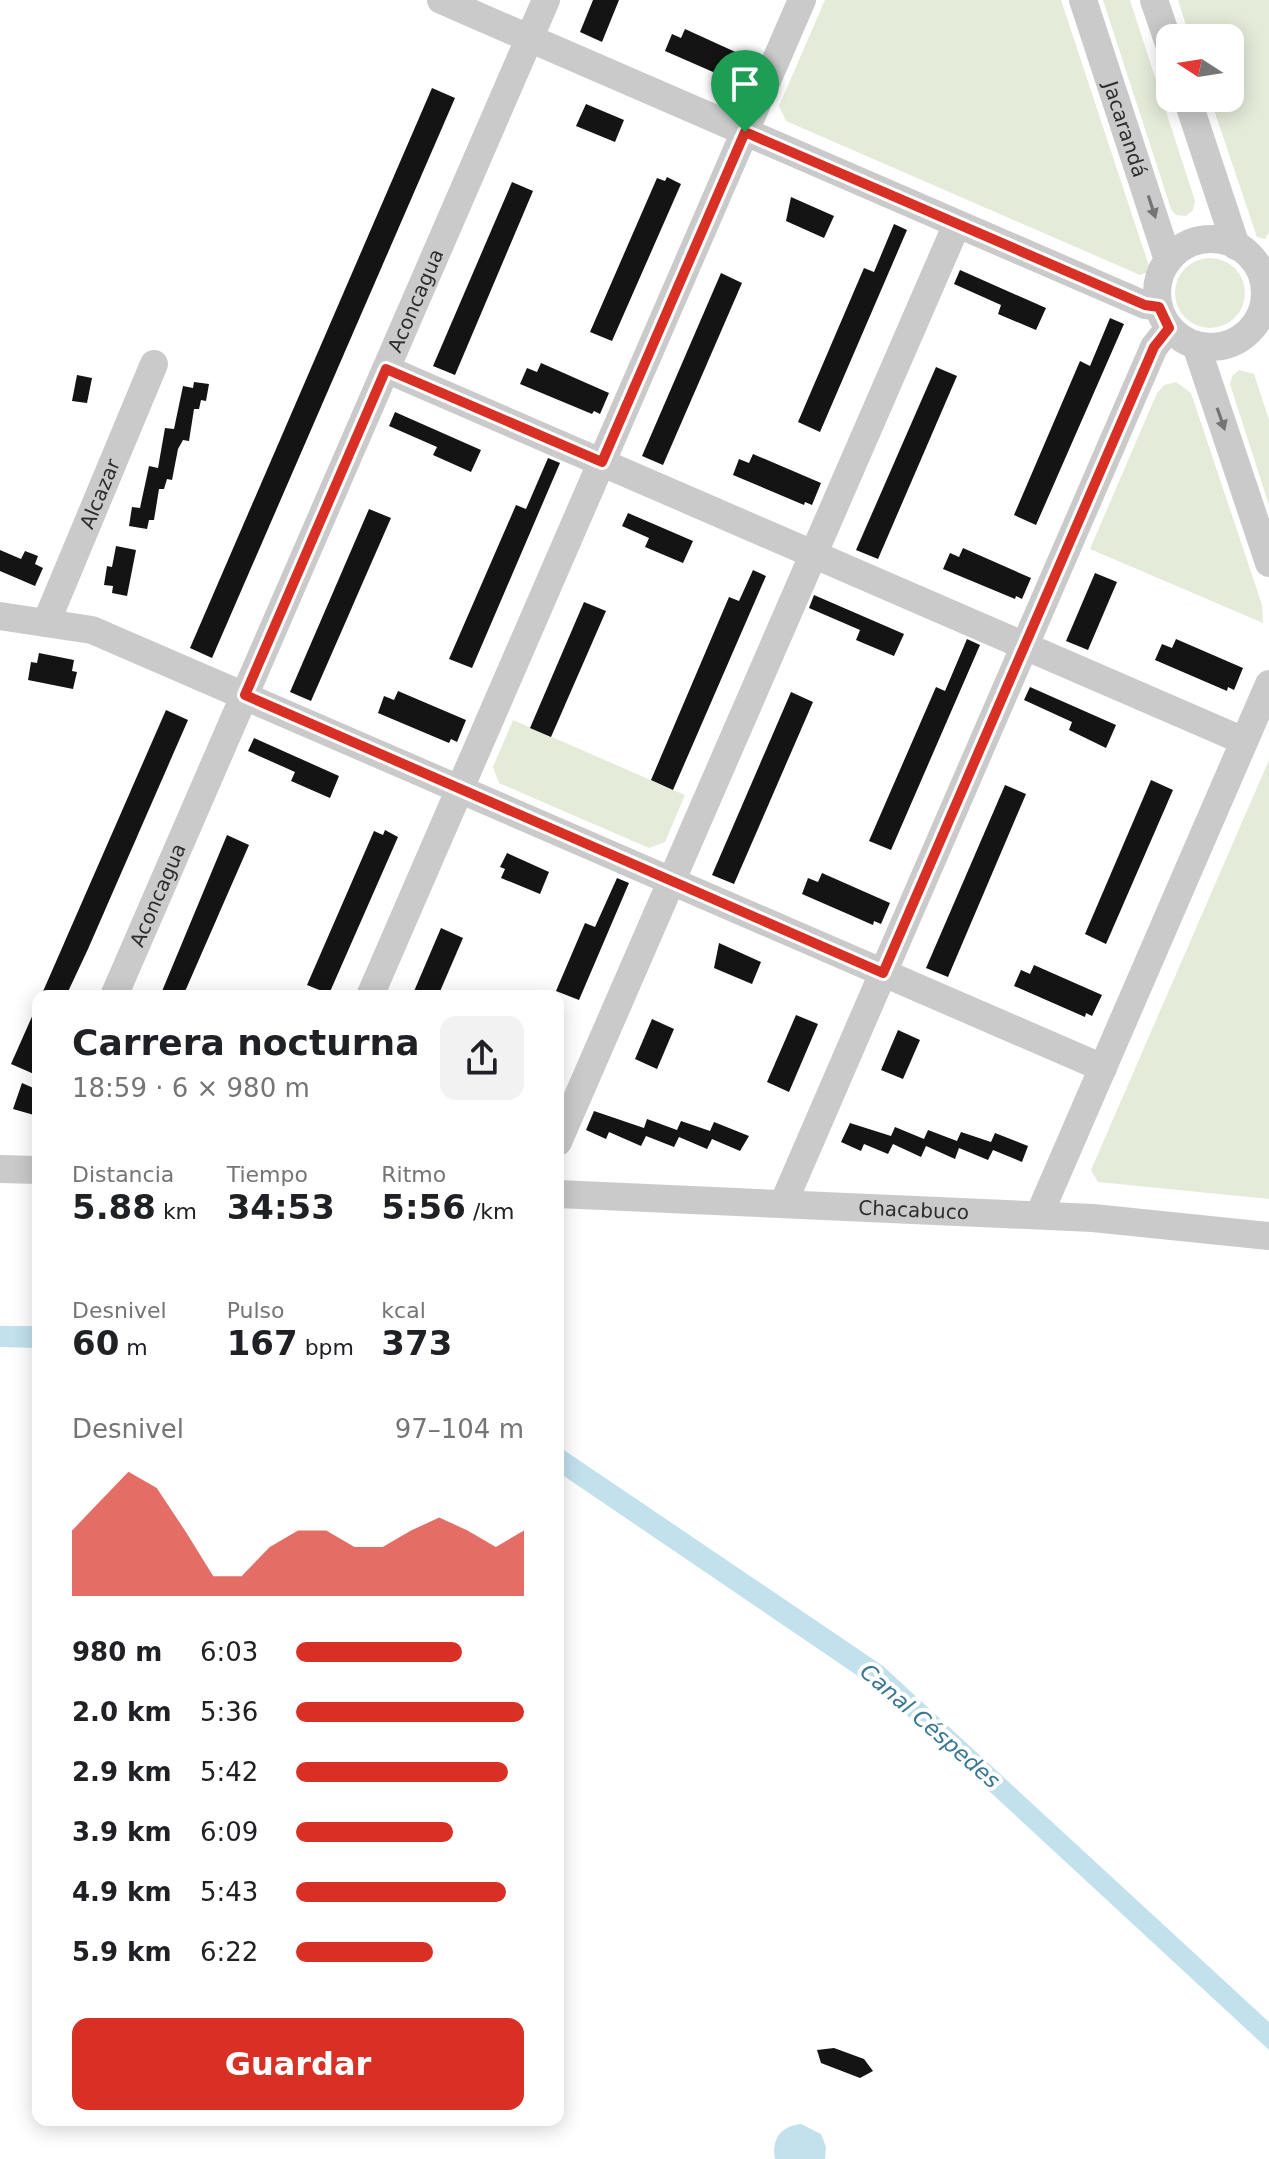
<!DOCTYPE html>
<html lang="es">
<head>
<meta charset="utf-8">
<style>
	:root { --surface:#fff; --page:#f2f2f2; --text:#202124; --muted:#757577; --accent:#d93025 }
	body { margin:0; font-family:"DejaVu Sans",sans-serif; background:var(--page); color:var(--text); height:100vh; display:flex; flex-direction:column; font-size:30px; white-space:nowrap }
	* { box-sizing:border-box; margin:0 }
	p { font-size:26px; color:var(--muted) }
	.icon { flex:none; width:44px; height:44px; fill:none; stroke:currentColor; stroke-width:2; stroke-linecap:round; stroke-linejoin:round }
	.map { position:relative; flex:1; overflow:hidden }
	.side { position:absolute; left:32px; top:990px; width:532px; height:1136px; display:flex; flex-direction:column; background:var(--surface); border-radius:16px; box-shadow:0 4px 20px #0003 }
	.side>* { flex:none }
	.needle { width:52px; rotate:282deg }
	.buttons { position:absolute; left:1156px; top:24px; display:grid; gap:16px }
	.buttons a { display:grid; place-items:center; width:88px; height:88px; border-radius:16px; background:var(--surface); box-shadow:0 4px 20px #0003; font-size:40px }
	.pin { position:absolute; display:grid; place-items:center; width:68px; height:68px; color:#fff; margin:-82px -34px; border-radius:50% 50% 50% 0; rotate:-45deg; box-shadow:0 0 8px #0007 }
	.pin .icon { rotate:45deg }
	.round { display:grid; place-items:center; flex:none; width:84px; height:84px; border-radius:16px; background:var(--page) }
	.overview { display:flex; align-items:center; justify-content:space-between; height:136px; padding:0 40px }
	h1 { font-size:36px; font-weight:700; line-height:60px }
	.stats { display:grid; grid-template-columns:repeat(3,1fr); gap:12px; height:136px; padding:8px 40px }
	.stats div { display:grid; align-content:center }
	.stats b { font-size:34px; font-weight:700 }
	.stats small { font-size:22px; font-weight:400 }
	.stats p { font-size:22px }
	.chart { height:224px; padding:16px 40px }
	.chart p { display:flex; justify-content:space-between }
	.chart svg { width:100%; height:144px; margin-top:8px; fill:var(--accent); opacity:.7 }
	.button { display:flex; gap:16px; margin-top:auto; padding:16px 40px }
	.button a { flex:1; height:92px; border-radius:16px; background:var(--accent); color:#fff; font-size:32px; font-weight:700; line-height:92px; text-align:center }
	ul { padding:0 40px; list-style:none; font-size:26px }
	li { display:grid; grid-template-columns:128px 96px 1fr; align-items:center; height:60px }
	li i { height:20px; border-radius:10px; background:var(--accent) }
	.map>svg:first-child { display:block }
	.green { fill:#e4ebd9 }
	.water { fill:#c3e0ed }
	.building { fill:#141414 }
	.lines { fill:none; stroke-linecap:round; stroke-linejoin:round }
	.minor { stroke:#cacaca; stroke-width:28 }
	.oneway { fill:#747474 }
	.route-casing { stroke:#fff; stroke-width:16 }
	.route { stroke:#d93025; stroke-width:10 }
	.labels { text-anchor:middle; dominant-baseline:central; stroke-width:8; stroke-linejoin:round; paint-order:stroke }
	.street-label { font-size:20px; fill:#2d2d2d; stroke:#fff }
	.water-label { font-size:22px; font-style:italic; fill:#367793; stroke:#fff }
</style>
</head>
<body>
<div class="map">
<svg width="1269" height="2159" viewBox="0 0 1269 2159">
	<rect width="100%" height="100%" fill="#fff"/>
	<!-- green -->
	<g class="green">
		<polygon points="825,0 1061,0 1149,266 1148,272 1140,275 786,121 779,106"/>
		<polygon points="1103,0 1130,0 1195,201 1193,210 1186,216 1176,215 1171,209"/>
		<polygon points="1178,0 1269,0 1269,232 1265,239 1257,237 1210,98 1230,98 1230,38 1190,38"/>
		<circle cx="1210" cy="293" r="35"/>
		<polygon points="1239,370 1254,374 1269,420 1269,505 1230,384 1232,376"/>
		<polygon points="1176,382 1191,393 1262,605 1263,623 1090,549 1157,393 1164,385"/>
		<polygon points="513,720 685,795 665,842 649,848 499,783 493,767"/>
		<polygon points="1269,760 1269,1199 1098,1182 1091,1170"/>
	</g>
	<!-- water -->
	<g class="water">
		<polygon points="0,1326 37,1326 36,1348 0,1347"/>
		<polygon points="558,1446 883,1666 1269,2022 1269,2050 883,1693 558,1472"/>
		<path d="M 801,2124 L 821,2134 L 826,2147 L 825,2159 L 775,2159 C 771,2139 781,2126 801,2124 Z"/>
	</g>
	<!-- building -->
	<g class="building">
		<polygon points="593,0 619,0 602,42 580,32"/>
		<polygon points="685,29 753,60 744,81 738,79 736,82 665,51 672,34 681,38"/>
		<polygon points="432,88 455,98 212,658 190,648"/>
		<polygon points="586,104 624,120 615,142 576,126"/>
		<polygon points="667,177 681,184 612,341 590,332 657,178 665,181"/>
		<polygon points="512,182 533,191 455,375 433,366"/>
		<polygon points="791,197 834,216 824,238 786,221"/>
		<polygon points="894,224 907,230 820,432 798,422 864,268 874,272"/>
		<polygon points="960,270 1046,308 1036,330 998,314 1001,305 954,284"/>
		<polygon points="721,273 742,283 663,465 642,456"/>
		<polygon points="1110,318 1124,324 1036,525 1014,515 1080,361 1090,366"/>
		<polygon points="541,363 609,393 600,414 594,411 592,414 520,384 527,368 537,372"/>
		<polygon points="936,367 957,376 878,559 856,550"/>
		<polygon points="77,375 92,378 87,403 72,401"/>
		<polygon points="194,382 209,384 206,401 201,400 199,409 194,409 189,441 183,440 178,449 172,480 167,479 164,489 159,489 154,520 149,520 147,529 129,526 132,507 140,508 149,466 158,468 165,428 174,429 183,386 193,388"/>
		<polygon points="395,412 481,450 471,472 433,455 437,447 389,426"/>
		<polygon points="753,454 821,483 812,505 805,502 804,505 733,475 739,459 749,463"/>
		<polygon points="548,458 560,463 472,668 449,659 516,505 526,509"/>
		<polygon points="369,509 391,518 311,701 290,692"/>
		<polygon points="628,513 693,541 683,563 645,547 649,538 622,526"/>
		<polygon points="116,546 136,550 127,596 112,593 113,586 104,585 107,566 112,567"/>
		<polygon points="963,548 1031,578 1022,599 1016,596 1015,599 943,569 950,553 959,557"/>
		<polygon points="0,550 21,559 25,551 38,556 35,564 43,568 35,586 0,571"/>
		<polygon points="753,570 766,576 673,790 651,780 729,597 739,601"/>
		<polygon points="1095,573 1117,582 1088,650 1066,641"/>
		<polygon points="814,595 904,634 894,656 856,640 860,630 809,608"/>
		<polygon points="584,602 606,611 551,737 530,728"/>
		<polygon points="967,639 980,645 891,850 869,841 936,687 945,691"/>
		<polygon points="1176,639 1243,668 1234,690 1228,687 1227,691 1155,660 1162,644 1172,648"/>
		<polygon points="39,653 74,660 72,671 77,672 73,689 28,680 31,662 37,663"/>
		<polygon points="1030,687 1116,725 1106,748 1069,730 1072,722 1024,700"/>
		<polygon points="398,691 466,720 457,742 451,739 449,743 378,713 384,696 394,700"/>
		<polygon points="791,692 813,702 734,884 712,875"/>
		<polygon points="166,710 188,720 88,949 66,996 41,996"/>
		<polygon points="254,738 339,776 330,798 291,781 295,772 248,751"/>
		<polygon points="1151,780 1173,790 1106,944 1085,934"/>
		<polygon points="1005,785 1026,794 948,977 926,968"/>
		<polygon points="385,830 398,837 329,994 307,985 374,831 383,835"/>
		<polygon points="227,835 249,845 183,996 160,996"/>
		<polygon points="507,853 549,872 540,894 501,878 505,869 500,867"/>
		<polygon points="822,873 890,903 881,924 874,921 873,925 802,894 808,878 818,882"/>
		<polygon points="617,878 629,883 579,1000 556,991 585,923 595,927"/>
		<polygon points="441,928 463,938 438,996 412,996"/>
		<polygon points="719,943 761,962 752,984 714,968"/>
		<polygon points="1034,965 1102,995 1092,1016 1086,1013 1085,1017 1014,986 1021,970 1030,974"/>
		<polygon points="38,1003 38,1064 34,1074 11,1064"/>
		<polygon points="796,1015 818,1024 789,1092 767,1082"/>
		<polygon points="652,1019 674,1029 657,1069 635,1059"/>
		<polygon points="898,1030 920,1040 903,1079 881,1070"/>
		<polygon points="22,1083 38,1090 34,1115 13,1109"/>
		<polygon points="594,1111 644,1128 647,1119 677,1130 681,1121 710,1131 714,1122 749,1136 740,1151 712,1139 707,1149 679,1137 674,1147 646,1136 641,1146 609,1132 606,1139 586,1130"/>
		<polygon points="850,1123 891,1136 895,1127 924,1139 928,1130 957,1141 961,1132 991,1142 995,1133 1028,1146 1022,1162 993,1150 988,1160 959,1148 955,1159 926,1146 921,1157 893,1144 888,1154 864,1144 861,1151 841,1142"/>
		<polygon points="834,2048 864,2059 873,2071 860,2078 821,2063 817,2050"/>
	</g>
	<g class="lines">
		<!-- minor -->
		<g class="minor">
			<polyline points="441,0 1145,305 1159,307"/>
			<path id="s1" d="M 1083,0 L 1168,260"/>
			<polyline points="1154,0 1170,47"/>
			<polyline points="1187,98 1236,246"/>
			<circle cx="1211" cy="293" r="54"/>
			<polyline points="1196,345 1269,563"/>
			<polyline points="386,369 1244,741"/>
			<polyline points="0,616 92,630 1103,1068"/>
			<path id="s2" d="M 46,623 L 154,364"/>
			<path id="s3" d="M 114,996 L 546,0"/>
			<polyline points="370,996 802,0"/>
			<polyline points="558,1142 957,224"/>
			<polyline points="0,1169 38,1170"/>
			<path id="s4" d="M 558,1194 L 1093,1218 L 1269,1236"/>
			<polyline points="783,1204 1154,347 1169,328"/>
			<polyline points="1039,1215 1269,684"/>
		</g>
	</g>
	<!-- one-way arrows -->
	<defs><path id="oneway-solid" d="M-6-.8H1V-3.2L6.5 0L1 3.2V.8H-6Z" transform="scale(2)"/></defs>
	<g class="oneway">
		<use href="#oneway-solid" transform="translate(1152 207) rotate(72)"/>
		<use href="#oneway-solid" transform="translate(1221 419) rotate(71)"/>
	</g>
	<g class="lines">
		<!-- route casing -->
		<g class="route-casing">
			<polygon id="route" points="745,132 1145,305 1159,307 1169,328 1154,347 883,973 245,695 386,369 602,462"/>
		</g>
		<!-- route -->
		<use href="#route" class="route"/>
	</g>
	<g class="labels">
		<!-- street labels -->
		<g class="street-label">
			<text stroke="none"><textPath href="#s1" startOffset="136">Jacarandá</textPath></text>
			<text stroke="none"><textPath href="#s3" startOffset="758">Aconcagua</textPath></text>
			<text stroke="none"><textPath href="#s2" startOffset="140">Alcazar</textPath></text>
			<text stroke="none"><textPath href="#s3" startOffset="110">Aconcagua</textPath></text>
			<text stroke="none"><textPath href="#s4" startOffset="356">Chacabuco</textPath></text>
		</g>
		<!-- water labels -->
		<g class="water-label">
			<text transform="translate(930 1726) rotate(41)">Canal Céspedes</text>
		</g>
	</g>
</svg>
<div class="buttons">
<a><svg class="needle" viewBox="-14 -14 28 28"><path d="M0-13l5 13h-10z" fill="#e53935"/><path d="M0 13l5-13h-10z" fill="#757577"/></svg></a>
</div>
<div class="pin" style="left:745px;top:132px;background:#1e9e55"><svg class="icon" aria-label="arrive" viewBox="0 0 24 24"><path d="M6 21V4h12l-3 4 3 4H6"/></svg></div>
<section class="side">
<div class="overview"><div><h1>Carrera nocturna</h1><p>18:59 · 6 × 980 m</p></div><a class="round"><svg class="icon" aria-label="share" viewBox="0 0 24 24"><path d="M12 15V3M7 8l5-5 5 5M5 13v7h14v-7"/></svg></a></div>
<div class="stats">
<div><p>Distancia</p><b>5.88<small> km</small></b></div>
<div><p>Tiempo</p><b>34:53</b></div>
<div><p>Ritmo</p><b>5:56<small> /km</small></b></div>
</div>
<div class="stats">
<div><p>Desnivel</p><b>60<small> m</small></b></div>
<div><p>Pulso</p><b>167<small> bpm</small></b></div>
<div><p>kcal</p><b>373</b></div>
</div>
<div class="chart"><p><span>Desnivel</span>97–104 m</p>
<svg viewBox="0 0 160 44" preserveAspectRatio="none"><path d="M0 44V24L10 15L20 6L30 11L40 24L50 38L60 38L70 29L80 24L90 24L100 29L110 29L120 24L130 20L140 24L150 29L160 24V44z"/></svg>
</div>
<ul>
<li><b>980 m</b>6:03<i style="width:73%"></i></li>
<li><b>2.0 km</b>5:36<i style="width:100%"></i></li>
<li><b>2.9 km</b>5:42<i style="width:93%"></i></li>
<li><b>3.9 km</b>6:09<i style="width:69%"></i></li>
<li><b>4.9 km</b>5:43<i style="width:92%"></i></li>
<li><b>5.9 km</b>6:22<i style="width:60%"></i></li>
</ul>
<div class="button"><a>Guardar</a></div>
</section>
</div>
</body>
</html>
